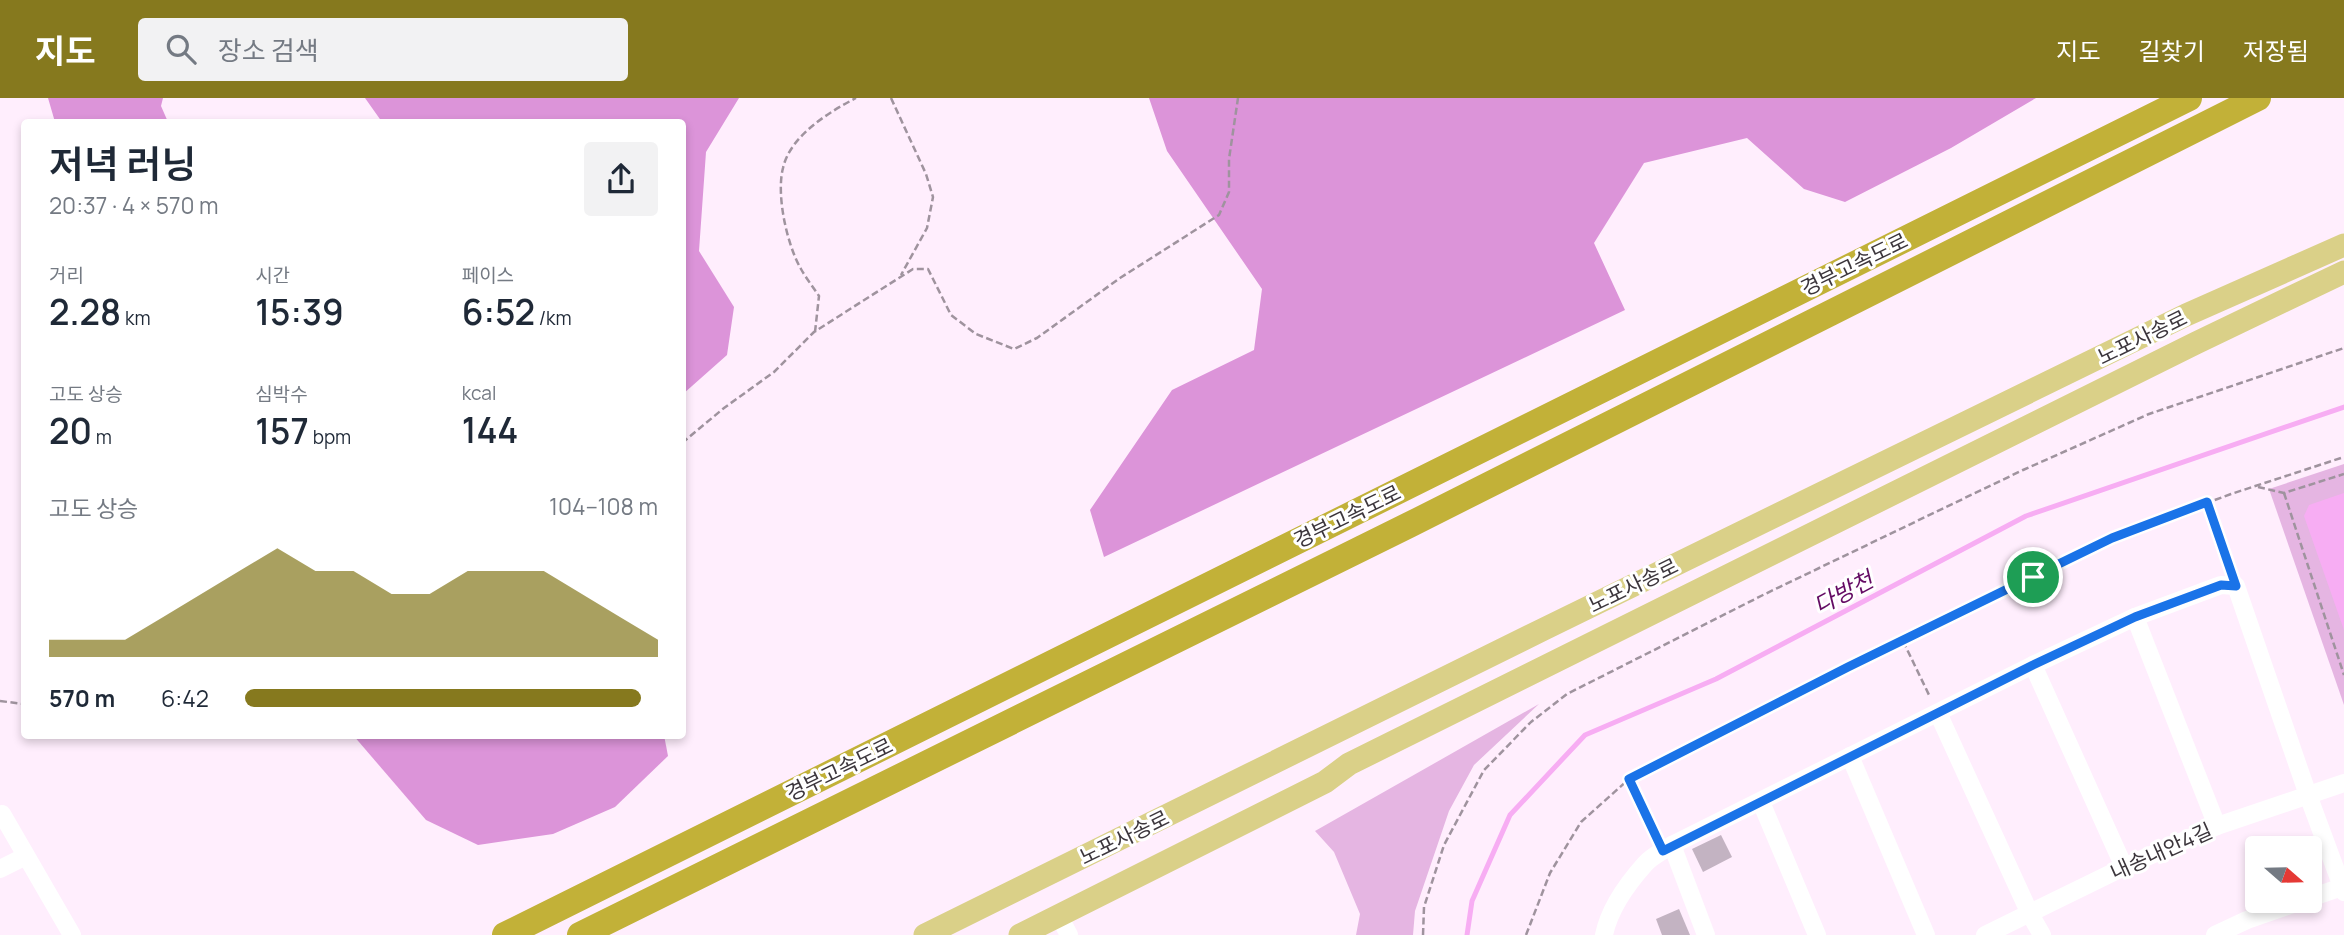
<!DOCTYPE html>
<html lang="ko">
<head>
<meta charset="utf-8">
<style>
	:root { --surface:#fff; --page:#f2f2f3; --text:#1f2937; --muted:#747a83; --accent:#86791e }
	body { margin:0; font-family:Manrope,"Noto Sans KR",sans-serif; background:var(--page); color:var(--text); height:100vh; display:flex; flex-direction:column; font-size:26px; white-space:nowrap }
	* { box-sizing:border-box; margin:0 }
	p { font-size:23px; color:var(--muted) }
	.icon { flex:none; width:38px; height:38px; fill:none; stroke:currentColor; stroke-width:2; stroke-linecap:round; stroke-linejoin:round }
	.map { position:relative; flex:1; overflow:hidden }
	.details { position:absolute; left:21px; top:21px; width:665px; height:620px; display:flex; flex-direction:column; background:var(--surface); border-radius:7px; box-shadow:0 4px 10px #0003 }
	.details>* { flex:none }
	.needle { width:46px; rotate:110deg }
	.buttons { position:absolute; left:2245px; top:738px; display:grid; gap:14px }
	.buttons a { display:grid; place-items:center; width:77px; height:77px; border-radius:7px; background:var(--surface); box-shadow:0 4px 10px #0003; font-size:35px }
	.pin { position:absolute; display:grid; place-items:center; width:60px; height:60px; color:#fff; margin:-30px; border:4px solid #fff; border-radius:50%; box-shadow:0 2px 7px #0007 }
	.round { display:grid; place-items:center; flex:none; width:74px; height:74px; border-radius:7px; background:var(--page) }
	.overview { display:flex; align-items:center; justify-content:space-between; height:119px; padding:0 28px }
	h1 { font-size:38px; font-weight:600; line-height:52px }
	.figures { display:grid; grid-template-columns:repeat(3,1fr); gap:10px; height:119px; padding:7px 28px }
	.figures div { display:grid; align-content:center }
	.figures b { font-size:35px; font-weight:600 }
	.figures small { font-size:19px; font-weight:400 }
	.figures p { font-size:19px }
	.chart { height:196px; padding:14px 28px }
	.chart p { display:flex; justify-content:space-between }
	.chart svg { width:100%; height:126px; margin-top:7px; fill:var(--accent); opacity:.7 }
	ul { padding:0 28px; list-style:none; font-size:23px }
	li { display:grid; grid-template-columns:112px 84px 1fr; align-items:center; height:52px }
	li i { height:18px; border-radius:9px; background:var(--accent) }
	header { display:flex; align-items:center; gap:42px; box-sizing:border-box; height:98px; padding:0 35px; background:var(--accent); color:#fff }
	header strong { font-size:33px }
	nav { display:flex; gap:38px; margin-inline-start:auto; font-size:24px }
	.search { width:490px; height:63px; background:var(--page); display:flex; align-items:center; gap:18px; box-sizing:border-box; padding:0 24px; border-radius:7px; color:var(--muted); font-size:26px }
	.map>svg:first-child { display:block }
	.green { fill:#e5b5e2 }
	.forest { fill:#dc94d9 }
	.water { fill:#f7adf3 }
	.lines { fill:none; stroke-linecap:round; stroke-linejoin:round }
	.stream { stroke:#f7adf3; stroke-width:5 }
	.building { fill:#c3b3c2 }
	.path { stroke:#9f939e; stroke-width:2.5; stroke-dasharray:7 3.5; stroke-linecap:butt }
	.minor { stroke:#fff; stroke-width:18 }
	.major { stroke:#dad088; stroke-width:23 }
	.highway { stroke:#c2b138; stroke-width:26 }
	.route-casing { stroke:#fff; stroke-width:14 }
	.route { stroke:#1a73e8; stroke-width:9 }
	.labels { text-anchor:middle; dominant-baseline:central; stroke-width:6; stroke-linejoin:round; paint-order:stroke }
	.street-label { font-size:21px; fill:#3c363c; stroke:#fff }
	.water-label { font-size:23px; font-style:italic; fill:#640b64; stroke:#fff }
</style>
</head>
<body>
<header>
<strong>지도</strong>
<div class="search"><svg class="icon" aria-label="search" viewBox="0 0 24 24"><circle cx="10" cy="10" r="6"/><path d="M15 15l6 6"/></svg>장소 검색</div>
<nav><a>지도</a><a>길찾기</a><a>저장됨</a></nav>
</header>
<div class="map">
<svg width="2344" height="837" viewBox="0 0 2344 837">
	<rect width="100%" height="100%" fill="#ffeefd"/>
	<!-- green -->
	<g class="green">
		<polygon points="2344,366 2344,607 2269,391"/>
		<polygon points="1539,606 1474,667 1449,713 1415,813 1413,837 1356,837 1360,816 1334,754 1315,733"/>
	</g>
	<!-- forest -->
	<g class="forest">
		<polygon points="48,0 163,0 161,8 168,24 55,24"/>
		<polygon points="365,0 739,0 706,54 699,153 734,209 727,257 683,296 682,24 382,24"/>
		<polygon points="1149,0 2036,0 1951,50 1845,104 1804,91 1747,40 1644,65 1594,145 1625,212 1104,459 1090,412 1172,292 1254,252 1262,191 1167,53"/>
		<polygon points="353,637 664,637 668,658 615,709 553,736 478,747 426,722"/>
	</g>
	<!-- water -->
	<polygon class="water" points="2344,395 2344,532 2304,418 2309,407"/>
	<g class="lines">
		<!-- stream -->
		<polyline class="stream" points="1467,837 1472,803 1510,717 1585,637 1716,581 2026,418 2344,309"/>
	</g>
	<!-- building -->
	<g class="building">
		<polygon points="1721,737 1732,759 1703,774 1692,751"/>
		<polygon points="1679,811 1690,837 1662,837 1656,821"/>
	</g>
	<g class="lines">
		<!-- path -->
		<g class="path">
			<polyline points="891,0 926,76 933,99 927,130 901,177"/>
			<path d="M 815,234 L 819,198 C 813,189 806,180 801,171 C 787,147 776,97 783,70 C 790,38 829,14 856,0"/>
			<polyline points="682,345 724,310 774,274 814,234 913,171 928,171 951,217 976,236 1014,251 1037,240 1120,180 1219,117 1229,94 1229,61 1238,0"/>
			<polyline points="2258,389 2284,395 2344,376"/>
			<polyline points="2284,395 2344,577"/>
			<polyline points="2207,404 2230,471"/>
			<polyline points="1903,543 1930,599"/>
			<polyline points="0,603 24,606"/>
			<polyline points="1629,681 1656,738"/>
			<polyline points="1423,837 1424,809 1444,747 1484,672 1531,624 1567,596 1763,497 2023,372 2149,316 2344,250"/>
			<polyline points="1526,837 1550,775 1581,724 1629,681 1848,569 2112,440 2231,396 2344,359"/>
		</g>
		<!-- minor -->
		<g class="minor">
			<polyline points="2135,519 2217,728"/>
			<polyline points="2033,567 2124,769"/>
			<polyline points="1938,615 2030,816 2042,837"/>
			<polyline points="1850,658 1926,837"/>
			<polyline points="1761,704 1817,837"/>
			<polyline points="2,716 72,837"/>
			<polyline points="1672,747 1706,837"/>
			<polyline points="0,771 26,758"/>
			<polyline points="2310,800 2342,789"/>
			<polyline points="1059,818 1069,837"/>
			<path d="M 1604,837 C 1609,812 1628,785 1645,766 C 1652,758 1663,753 1672,747 L 2033,567 L 2135,519 L 2221,487 L 2236,488 L 2308,697 L 2344,794"/>
			<polyline points="1985,837 2124,769 2217,728 2344,685"/>
			<polyline points="2215,837 2247,822 2302,803"/>
		</g>
		<!-- major -->
		<g class="major">
			<polyline points="925,837 1544,531 2186,217 2344,147"/>
			<polyline points="1020,837 1325,684 1349,666 2196,245 2344,174"/>
		</g>
		<!-- highway -->
		<g class="highway">
			<polyline points="505,837 2189,0"/>
			<polyline points="580,837 1409,427 2258,0"/>
		</g>
	</g>
	<g class="lines">
		<!-- route casing -->
		<g class="route-casing">
			<polygon id="route" points="2207,404 2236,488 2221,487 2135,519 2033,567 1663,753 1629,681 1848,569 2112,440"/>
		</g>
		<!-- route -->
		<use href="#route" class="route"/>
	</g>
	<g class="labels">
		<!-- street labels -->
		<g class="street-label">
			<text transform="translate(1854 166) rotate(-26)">경부고속도로</text>
			<text transform="translate(2142 239) rotate(-26)">노포사송로</text>
			<text transform="translate(1347 418) rotate(-26)">경부고속도로</text>
			<text transform="translate(1633 487) rotate(-26)">노포사송로</text>
			<text transform="translate(839 671) rotate(-26)">경부고속도로</text>
			<text transform="translate(1124 739) rotate(-26)">노포사송로</text>
			<text transform="translate(2161 753) rotate(-24)">내송내안4길</text>
		</g>
		<!-- water labels -->
		<g class="water-label">
			<text transform="translate(1843 494) rotate(-28)">다방천</text>
		</g>
	</g>
</svg>
<div class="buttons">
<a><svg class="needle" viewBox="-14 -14 28 28"><path d="M0-13l5 13h-10z" fill="#e53935"/><path d="M0 13l5-13h-10z" fill="#747a83"/></svg></a>
</div>
<div class="pin" style="left:2033px;top:479px;background:#1e9e55"><svg class="icon" aria-label="arrive" viewBox="0 0 24 24"><path d="M6 21V4h12l-3 4 3 4H6"/></svg></div>
<section class="details">
<div class="overview"><div><h1>저녁 러닝</h1><p>20:37 · 4 × 570 m</p></div><a class="round"><svg class="icon" aria-label="share" viewBox="0 0 24 24"><path d="M12 15V3M7 8l5-5 5 5M5 13v7h14v-7"/></svg></a></div>
<div class="figures">
<div><p>거리</p><b>2.28<small> km</small></b></div>
<div><p>시간</p><b>15:39</b></div>
<div><p>페이스</p><b>6:52<small> /km</small></b></div>
</div>
<div class="figures">
<div><p>고도 상승</p><b>20<small> m</small></b></div>
<div><p>심박수</p><b>157<small> bpm</small></b></div>
<div><p>kcal</p><b>144</b></div>
</div>
<div class="chart"><p><span>고도 상승</span>104–108 m</p>
<svg viewBox="0 0 160 44" preserveAspectRatio="none"><path d="M0 44V38L10 38L20 38L30 30L40 22L50 14L60 6L70 14L80 14L90 22L100 22L110 14L120 14L130 14L140 22L150 30L160 38V44z"/></svg>
</div>
<ul>
<li><b>570 m</b>6:42<i style="width:96%"></i></li>
</ul>
</section>
</div>
</body>
</html>
